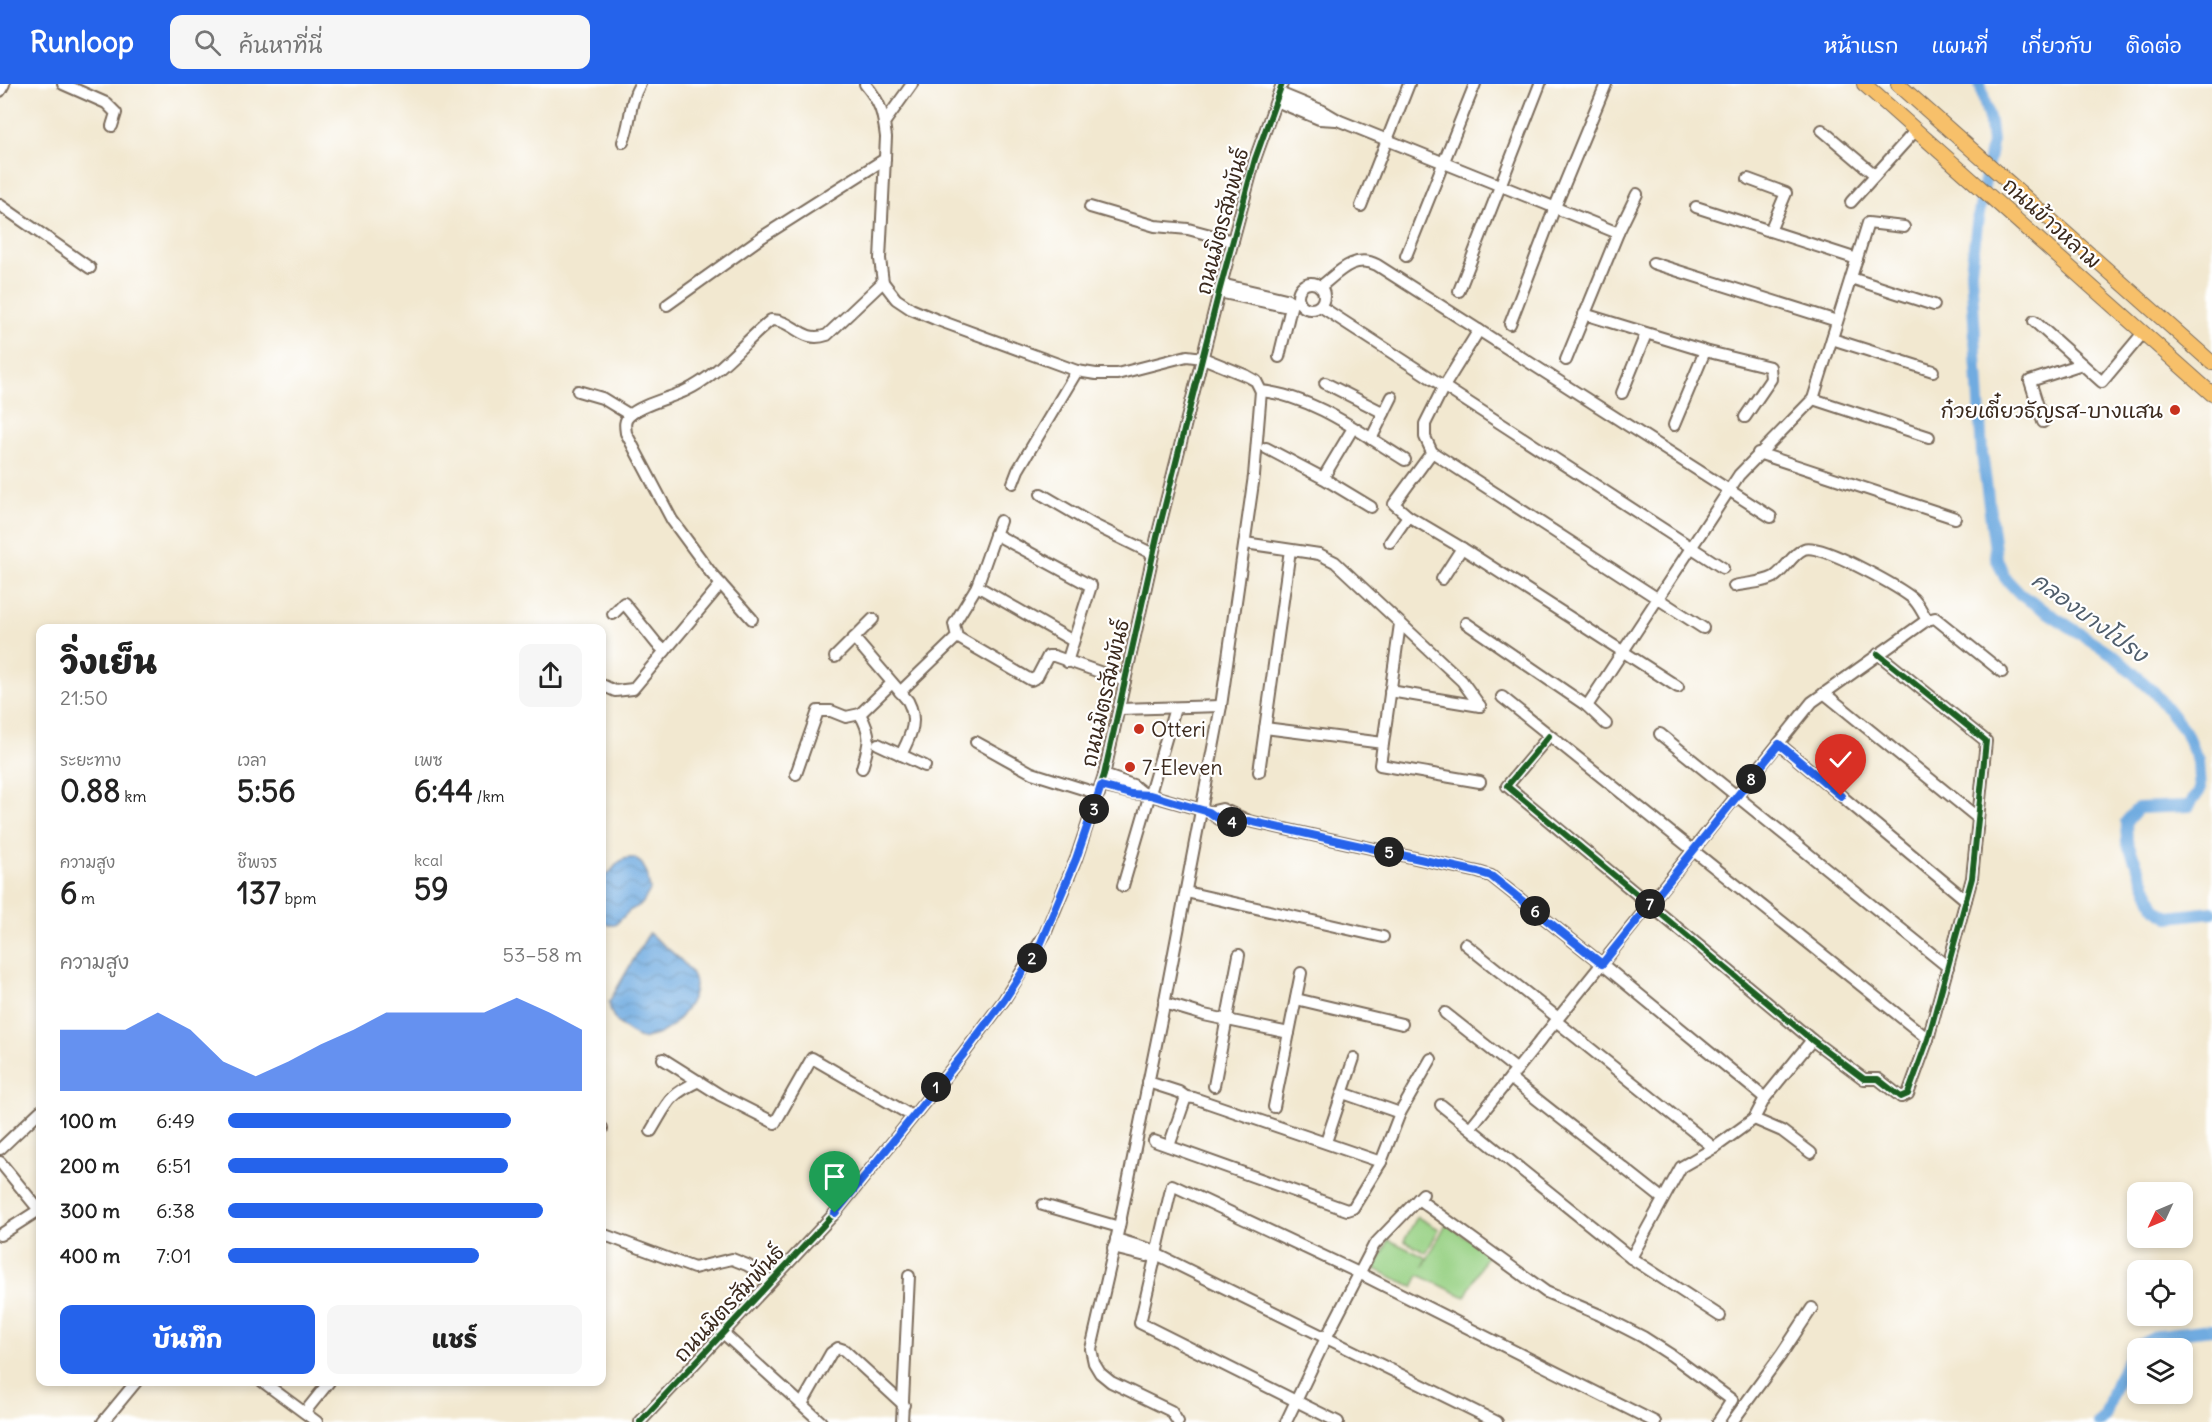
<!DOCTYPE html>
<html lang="th">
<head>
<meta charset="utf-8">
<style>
	:root { --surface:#fff; --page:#f6f6f6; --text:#222; --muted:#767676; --accent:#2563eb }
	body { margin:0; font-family:Delius,"Playpen Sans Thai",sans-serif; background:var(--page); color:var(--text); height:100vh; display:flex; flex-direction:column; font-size:22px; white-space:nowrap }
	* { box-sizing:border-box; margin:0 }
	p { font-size:20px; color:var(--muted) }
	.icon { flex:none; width:33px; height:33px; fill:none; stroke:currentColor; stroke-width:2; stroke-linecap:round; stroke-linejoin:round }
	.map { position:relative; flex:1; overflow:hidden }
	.drawer { position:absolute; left:36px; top:540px; width:570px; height:762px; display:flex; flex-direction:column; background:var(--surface); border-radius:12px; box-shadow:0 3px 9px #0003 }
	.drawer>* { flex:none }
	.needle { width:39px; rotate:226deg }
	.tools { position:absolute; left:2127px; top:1098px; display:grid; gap:12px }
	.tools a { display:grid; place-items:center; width:66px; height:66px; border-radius:12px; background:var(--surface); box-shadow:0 3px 9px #0003; font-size:30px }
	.pin { position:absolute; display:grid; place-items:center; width:51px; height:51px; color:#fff; margin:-62px -26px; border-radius:50% 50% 50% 0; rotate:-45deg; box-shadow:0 0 6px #0007 }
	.pin .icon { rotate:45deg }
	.km { position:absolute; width:30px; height:30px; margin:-15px; border-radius:50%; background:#222; color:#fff; font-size:16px; line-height:30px; text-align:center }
	.round { display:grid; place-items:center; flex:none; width:63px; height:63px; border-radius:12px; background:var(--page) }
	.summary { display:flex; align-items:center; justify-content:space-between; height:102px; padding:0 24px }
	h1 { font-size:33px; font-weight:800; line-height:45px }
	.stats { display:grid; grid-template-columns:repeat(3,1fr); gap:9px; height:102px; padding:6px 24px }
	.stats div { display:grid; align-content:center }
	.stats b { font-size:30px; font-weight:800 }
	.stats small { font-size:16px; font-weight:400 }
	.stats p { font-size:16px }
	.chart { height:168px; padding:12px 24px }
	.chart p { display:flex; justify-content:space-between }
	.chart svg { width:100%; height:108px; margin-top:6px; fill:var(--accent); opacity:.7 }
	.button { display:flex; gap:12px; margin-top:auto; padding:12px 24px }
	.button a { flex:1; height:69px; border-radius:12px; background:var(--accent); color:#fff; font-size:24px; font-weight:800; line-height:69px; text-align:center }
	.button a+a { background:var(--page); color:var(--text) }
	ul { padding:0 24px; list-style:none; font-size:20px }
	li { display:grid; grid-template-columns:96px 72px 1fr; align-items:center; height:45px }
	li i { height:15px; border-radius:8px; background:var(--accent) }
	header { display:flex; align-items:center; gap:36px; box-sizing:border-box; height:84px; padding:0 30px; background:var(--accent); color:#fff }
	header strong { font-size:28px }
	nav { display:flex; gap:33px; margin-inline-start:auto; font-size:21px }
	.search { width:420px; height:54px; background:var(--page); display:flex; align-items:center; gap:15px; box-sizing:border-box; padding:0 21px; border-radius:12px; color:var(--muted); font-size:22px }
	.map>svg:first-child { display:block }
	.park { fill:#98d184; stroke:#6a7e51; stroke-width:1.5 }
	.water { fill:url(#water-waves); stroke:#556a7f; stroke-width:1.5 }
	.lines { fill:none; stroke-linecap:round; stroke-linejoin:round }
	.canal { stroke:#6fabe0; stroke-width:12 }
	.minor-casing { stroke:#7b6c5c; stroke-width:14 }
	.major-casing { stroke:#7b6c5c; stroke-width:16 }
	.minor { stroke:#fff; stroke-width:10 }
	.major { stroke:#f7c06b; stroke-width:14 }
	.cycleway-casing { stroke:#fff; stroke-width:10 }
	.cycleway { stroke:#1b5e20; stroke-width:6 }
	.route-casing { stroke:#fff; stroke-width:12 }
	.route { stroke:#2563eb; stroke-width:8 }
	.poi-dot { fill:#c8321e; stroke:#fff; stroke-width:2 }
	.labels { text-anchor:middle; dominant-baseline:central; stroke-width:4.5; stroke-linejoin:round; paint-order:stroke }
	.street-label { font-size:21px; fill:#3b2a1e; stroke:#fff }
	.poi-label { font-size:21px; fill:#3b2a1e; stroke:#fff; text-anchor:start }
	.water-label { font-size:22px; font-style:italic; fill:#505e6c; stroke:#fff }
</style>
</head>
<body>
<header>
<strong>Runloop</strong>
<div class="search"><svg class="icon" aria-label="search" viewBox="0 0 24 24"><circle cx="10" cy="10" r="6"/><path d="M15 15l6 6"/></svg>ค้นหาที่นี่</div>
<nav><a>หน้าแรก</a><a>แผนที่</a><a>เกี่ยวกับ</a><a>ติดต่อ</a></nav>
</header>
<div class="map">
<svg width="2212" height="1338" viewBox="0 0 2212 1338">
	<defs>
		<pattern id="water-waves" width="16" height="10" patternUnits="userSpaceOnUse" patternTransform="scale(1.5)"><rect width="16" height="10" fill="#6fabe0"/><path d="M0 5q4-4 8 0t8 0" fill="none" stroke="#5c8bb5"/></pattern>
	</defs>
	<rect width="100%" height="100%" fill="#fff"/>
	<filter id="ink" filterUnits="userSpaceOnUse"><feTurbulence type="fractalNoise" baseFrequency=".0167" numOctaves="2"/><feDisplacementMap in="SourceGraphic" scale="12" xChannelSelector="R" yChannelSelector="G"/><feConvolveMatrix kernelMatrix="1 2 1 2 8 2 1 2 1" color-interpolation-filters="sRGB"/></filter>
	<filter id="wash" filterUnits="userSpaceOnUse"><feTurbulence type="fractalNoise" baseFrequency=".008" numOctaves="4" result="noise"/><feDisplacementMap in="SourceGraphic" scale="24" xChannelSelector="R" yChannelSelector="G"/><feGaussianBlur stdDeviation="1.35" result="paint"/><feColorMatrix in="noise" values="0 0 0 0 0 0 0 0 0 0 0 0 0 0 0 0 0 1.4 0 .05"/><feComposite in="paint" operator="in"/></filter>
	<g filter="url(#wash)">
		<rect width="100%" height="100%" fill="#f2e8d0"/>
		<!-- park -->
		<g class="park">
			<polygon points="1417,1133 1439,1145 1426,1169 1404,1157"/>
			<polygon points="1446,1140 1488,1168 1465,1213 1419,1191 1413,1203 1375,1185 1389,1156 1427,1174 1423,1183"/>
		</g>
		<!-- water -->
		<g class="water">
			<path d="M 628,774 L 635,774 L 642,780 L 647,789 L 650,806 L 642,820 L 629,827 L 615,841 L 608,841 L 602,836 L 602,794 C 613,790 615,776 628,774 Z"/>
			<path d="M 649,849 C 661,860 686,877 693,892 C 702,911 677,941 661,949 C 655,952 648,953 643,955 C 626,948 610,937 609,918 Z"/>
		</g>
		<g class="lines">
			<!-- canal -->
			<g class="canal">
				<polyline points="1980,0 1990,39 1992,59 1977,140 1971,186 1982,369 1996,473 2005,494 2021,511 2113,571 2154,608 2185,647 2198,677 2200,706 2189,722 2138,724 2126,738 2127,758 2156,825 2169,833 2212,828"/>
				<polyline points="2099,1338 2105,1332 2116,1299 2134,1264 2159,1251 2212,1245"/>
			</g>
		</g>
	</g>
	<g filter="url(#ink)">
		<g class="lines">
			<!-- minor casing -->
			<g class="minor-casing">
				<g id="minor">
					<polyline points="63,0 106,19 116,29 112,42"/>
					<path d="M 865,0 C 881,19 883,29 886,53 L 880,175 L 883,198 L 896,215 L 911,225 L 935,235 L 1077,287 L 1096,290 L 1117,290 L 1187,272 L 1203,274 L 1247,292 L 1256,297 L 1261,307 C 1313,312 1361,349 1405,376"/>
					<polyline points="0,7 4,0"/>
					<polyline points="1279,9 1323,27 1340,37 1618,149"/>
					<polyline points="1276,17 1319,35 1336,36"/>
					<polyline points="884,39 912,0"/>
					<polyline points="1822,46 1875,91"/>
					<path d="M 623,58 C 632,36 628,21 640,0"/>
					<polyline points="1748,95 1786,109 1770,147"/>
					<polyline points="1851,118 1916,46"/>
					<polyline points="0,121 90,184"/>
					<polyline points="1361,122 1409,0"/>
					<polyline points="1090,123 1155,142 1188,145 1233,157"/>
					<polyline points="1696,123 1857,175"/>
					<polyline points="1406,172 1475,0"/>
					<polyline points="1653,179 1837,237"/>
					<polyline points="1851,194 1934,221"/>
					<circle cx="1311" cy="212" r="13"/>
					<polyline points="1221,200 1286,215 1292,219"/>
					<path d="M 1320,203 C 1338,189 1354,169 1377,181 L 1771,433"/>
					<polyline points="1459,207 1540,0"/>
					<polyline points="1219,208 1284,222 1299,217"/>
					<polyline points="667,221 762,153 885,75"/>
					<polyline points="1320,222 1723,484"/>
					<polyline points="1584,230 1705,267 1770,283 1771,295 1745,333"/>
					<polyline points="2034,237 2102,298 2143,249"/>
					<polyline points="1510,240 1555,123 1606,0"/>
					<polyline points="1479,246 1443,304 1425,340 1425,353 1432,368 1703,544"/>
					<polyline points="1832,255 1933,287"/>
					<polyline points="1279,273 1292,219"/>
					<polyline points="1566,276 1618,149 1637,110"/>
					<polyline points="1325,299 1384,329"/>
					<polyline points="578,307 602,314 630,331"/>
					<polyline points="1622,309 1646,250"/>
					<polyline points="1813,315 1929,353"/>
					<polyline points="2043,338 2030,297 2082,280"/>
					<polyline points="1674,341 1705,267"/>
					<polyline points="1371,355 1392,313"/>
					<polyline points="1266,364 1323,394 1371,423"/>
					<polyline points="1432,368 1394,420 1408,432 1462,464 1678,603"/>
					<polyline points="1758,369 1955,434"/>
					<polyline points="1323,394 1353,344"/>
					<polyline points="1013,399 1018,386 1077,287"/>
					<polyline points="1041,410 1094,441 1153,470"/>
					<polyline points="1000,437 977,502 954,540 957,553 1031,596 1037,593 1048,572 1054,572 1125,597"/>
					<polyline points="995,450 1091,502 1067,578"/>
					<polyline points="1390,458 1408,432"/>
					<polyline points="1245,459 1319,470 1335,478 1462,597 1480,622"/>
					<polyline points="1442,495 1462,464"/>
					<polyline points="977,502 1073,557"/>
					<path d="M 1734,502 C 1746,499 1763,499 1774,493 C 1785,486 1792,470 1804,465 C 1820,458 1896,502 1911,513 C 1918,518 1922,528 1927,536"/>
					<polyline points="613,530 624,519 657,560 665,567"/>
					<path d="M 752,535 L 711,489 L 672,436 L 626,349 C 625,342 624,337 629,332 C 640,321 670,314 685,307 C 719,291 743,259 771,236 C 795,236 801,260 827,251 L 883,198"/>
					<polyline points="1466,539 1587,622 1606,640"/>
					<polyline points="1400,540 1380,681 1480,698"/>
					<path d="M 854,554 L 908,617 C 919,638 910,652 901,671"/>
					<polyline points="835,573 873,535"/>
					<polyline points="602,601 615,607 633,605 721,500"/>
					<polyline points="1390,607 1480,622"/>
					<polyline points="900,608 957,553"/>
					<polyline points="1824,609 1978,734"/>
					<polyline points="1502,613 1928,955"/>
					<polyline points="1587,622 1739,391 1813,315 1868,139 1904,143"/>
					<polyline points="1120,625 1221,622"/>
					<path d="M 860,630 C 873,653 869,660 862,684"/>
					<polyline points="1265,644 1383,659"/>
					<polyline points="1660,650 1948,883"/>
					<polyline points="1549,652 1507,702 1812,956 1864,995 1878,995 1901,1013 1908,1010 1928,955 1972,794 1986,657 1878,570"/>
					<polyline points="976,658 1032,689 1099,710"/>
					<polyline points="878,660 925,682"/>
					<polyline points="1779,660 1966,816"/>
					<polyline points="1259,688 1290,466"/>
					<polyline points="796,690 818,627 831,627 846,633 860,630 892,599"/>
					<polyline points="1104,691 1133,701 1143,709"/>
					<polyline points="1101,702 1131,709 1150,711 1209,728 1219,735 1232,738 1248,737"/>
					<polyline points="1209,728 1222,725 1249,737 1478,788 1491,792 1602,880 1765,1014"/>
					<polyline points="1123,802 1175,624"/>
					<polyline points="1186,808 1383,853"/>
					<polyline points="1465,860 1558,934"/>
					<polyline points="1296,915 1402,940"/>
					<polyline points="1164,919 1204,931 1289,949"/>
					<polyline points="1445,929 1517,986"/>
					<polyline points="1556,937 1714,1064"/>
					<polyline points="663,975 720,1011 775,1039 812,974 912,1032"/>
					<polyline points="1510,994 1663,1115"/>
					<polyline points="1148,998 1179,1008 1186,1013"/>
					<polyline points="1214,1002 1239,871"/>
					<polyline points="1343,1009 1400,1029"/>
					<polyline points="1441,1021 1631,1174 1720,1232"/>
					<polyline points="1274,1023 1301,889"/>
					<polyline points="1754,1035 1782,1047 1811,1069"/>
					<polyline points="602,1044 602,1045"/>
					<polyline points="1470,1044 1812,618 1927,536 1935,534 2002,588"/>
					<path d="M 651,1047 C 668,1019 668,1011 699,997"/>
					<polyline points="1154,1057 1347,1126 1353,1124 1381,1078 1400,1029 1431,975"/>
					<polyline points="1326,1058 1354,974"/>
					<polyline points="1169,1062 1186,1013 1194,1014 1381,1078"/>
					<polyline points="0,1065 40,1027"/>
					<polyline points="0,1078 40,1127"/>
					<polyline points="1418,1115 1546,1208 1600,1231 1643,1253 1671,1271 1732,1316 1718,1338"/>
					<polyline points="1043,1121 1119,1143"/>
					<polyline points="602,1150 694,1184 732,1175 747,1181 765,1192 770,1198"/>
					<polyline points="0,1151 39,1126"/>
					<polyline points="1116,1155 1149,1165 1156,1170 1497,1338"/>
					<polyline points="1113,1164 1146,1172 1156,1170"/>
					<polyline points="1631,1174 1681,1083 1714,1064 1754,1035 1765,1014 1812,956"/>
					<polyline points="723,1249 821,1338"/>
					<polyline points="263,1298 317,1338"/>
					<polyline points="802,1320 831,1269 838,1264 844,1266 904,1321"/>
					<polyline points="305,1328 329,1298"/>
					<polyline points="103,1338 136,1298"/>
					<polyline points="640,1338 835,1129 962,972 1004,916 1045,850 1076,775 1104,691 1157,453 1219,208 1255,75 1282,0"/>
					<polyline points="902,1338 909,1192"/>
					<polyline points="1178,1338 1171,1327 1111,1298 1100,1289 1094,1279 1091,1265 1119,1143 1163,926 1221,622 1254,392 1261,307"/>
					<polyline points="1286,1338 1326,1254 1374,1161 1423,1110"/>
					<polyline points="1338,1338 1140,1239 1172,1101 1359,1189 1655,1338"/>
					<polyline points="1732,1338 1781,1271 1812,1224"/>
				</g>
			</g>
			<!-- major casing -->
			<g class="major-casing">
				<g id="major">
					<polyline points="1864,0 2212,310"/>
					<polyline points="1898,0 2212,279"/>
				</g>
			</g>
			<!-- minor -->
			<use href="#minor" class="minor"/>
			<!-- major -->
			<use href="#major" class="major"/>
			<!-- cycleway casing -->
			<g class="cycleway-casing">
				<g id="cycleway">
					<polyline points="1549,652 1507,702 1812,956 1864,995 1878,995 1901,1013 1908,1010 1928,955 1972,794 1986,657 1878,570"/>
					<polyline points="640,1338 835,1129 962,972 1004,916 1045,850 1076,775 1104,691 1157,453 1219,208 1255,75 1282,0"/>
				</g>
			</g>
			<!-- cycleway -->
			<use href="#cycleway" class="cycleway"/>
		</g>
	</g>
	<g class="lines" filter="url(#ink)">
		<!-- route casing -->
		<g class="route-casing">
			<polyline id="route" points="835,1129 962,972 1004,916 1040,861 1076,775 1101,702 1131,710 1150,711 1209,728 1219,735 1232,738 1249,737 1478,788 1491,792 1602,880 1779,660 1841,712"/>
		</g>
		<!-- route -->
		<use href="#route" class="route"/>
	</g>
	<!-- markers -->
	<g class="poi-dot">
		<circle cx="2175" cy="326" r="6"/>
		<circle cx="1139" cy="645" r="6"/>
		<circle cx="1130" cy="683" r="6"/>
	</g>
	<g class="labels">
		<!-- street labels -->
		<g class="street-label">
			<text transform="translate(1222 137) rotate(-75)">ถนนมิตรสัมพันธ์</text>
			<text transform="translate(2052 139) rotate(42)">ถนนข้าวหลาม</text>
			<text transform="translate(1105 609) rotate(-77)">ถนนมิตรสัมพันธ์</text>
			<text transform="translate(729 1219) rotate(-47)">ถนนมิตรสัมพันธ์</text>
		</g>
		<!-- poi labels -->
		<g class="poi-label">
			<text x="2163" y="326" text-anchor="end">ก๋วยเตี๋ยวธัญรส-บางแสน</text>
			<text x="1151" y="645">Otteri</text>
			<text x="1142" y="683">7-Eleven</text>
		</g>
		<!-- water labels -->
		<g class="water-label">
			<text transform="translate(2090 533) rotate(36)">คลองบางโปรง</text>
		</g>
	</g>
</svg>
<div class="tools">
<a><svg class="needle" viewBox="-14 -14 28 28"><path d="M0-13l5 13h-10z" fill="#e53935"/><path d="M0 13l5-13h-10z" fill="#767676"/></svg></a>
<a><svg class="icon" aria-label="locate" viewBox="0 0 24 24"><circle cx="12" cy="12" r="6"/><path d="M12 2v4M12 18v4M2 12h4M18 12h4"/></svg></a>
<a><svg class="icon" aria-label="layers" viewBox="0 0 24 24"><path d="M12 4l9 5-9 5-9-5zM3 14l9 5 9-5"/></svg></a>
</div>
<div class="pin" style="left:835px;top:1129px;background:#1e9e55"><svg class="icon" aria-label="arrive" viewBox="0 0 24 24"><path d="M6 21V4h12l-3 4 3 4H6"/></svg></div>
<div class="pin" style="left:1841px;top:712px;background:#d93025"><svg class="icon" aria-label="check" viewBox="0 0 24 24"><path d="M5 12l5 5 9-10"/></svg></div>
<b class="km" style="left:936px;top:1003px">1</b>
<b class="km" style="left:1032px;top:874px">2</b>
<b class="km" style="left:1094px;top:725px">3</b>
<b class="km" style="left:1232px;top:738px">4</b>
<b class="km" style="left:1389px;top:768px">5</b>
<b class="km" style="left:1535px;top:827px">6</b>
<b class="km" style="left:1650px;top:820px">7</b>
<b class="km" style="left:1751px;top:695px">8</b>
<section class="drawer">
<div class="summary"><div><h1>วิ่งเย็น</h1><p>21:50</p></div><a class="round"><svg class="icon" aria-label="share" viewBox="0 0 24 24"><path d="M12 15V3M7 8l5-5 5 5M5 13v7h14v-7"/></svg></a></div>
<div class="stats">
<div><p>ระยะทาง</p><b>0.88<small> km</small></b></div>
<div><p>เวลา</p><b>5:56</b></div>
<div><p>เพซ</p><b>6:44<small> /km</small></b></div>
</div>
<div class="stats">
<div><p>ความสูง</p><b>6<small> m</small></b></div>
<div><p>ชีพจร</p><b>137<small> bpm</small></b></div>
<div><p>kcal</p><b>59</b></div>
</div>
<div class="chart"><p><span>ความสูง</span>53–58 m</p>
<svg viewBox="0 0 160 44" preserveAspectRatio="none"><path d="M0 44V19L10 19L20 19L30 12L40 19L50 32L60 38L70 32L80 25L90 19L100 12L110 12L120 12L130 12L140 6L150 12L160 19V44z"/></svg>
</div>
<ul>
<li><b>100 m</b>6:49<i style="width:80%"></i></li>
<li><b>200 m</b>6:51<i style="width:79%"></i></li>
<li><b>300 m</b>6:38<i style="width:89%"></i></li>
<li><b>400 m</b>7:01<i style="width:71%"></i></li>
</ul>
<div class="button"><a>บันทึก</a><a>แชร์</a></div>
</section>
</div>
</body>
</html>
